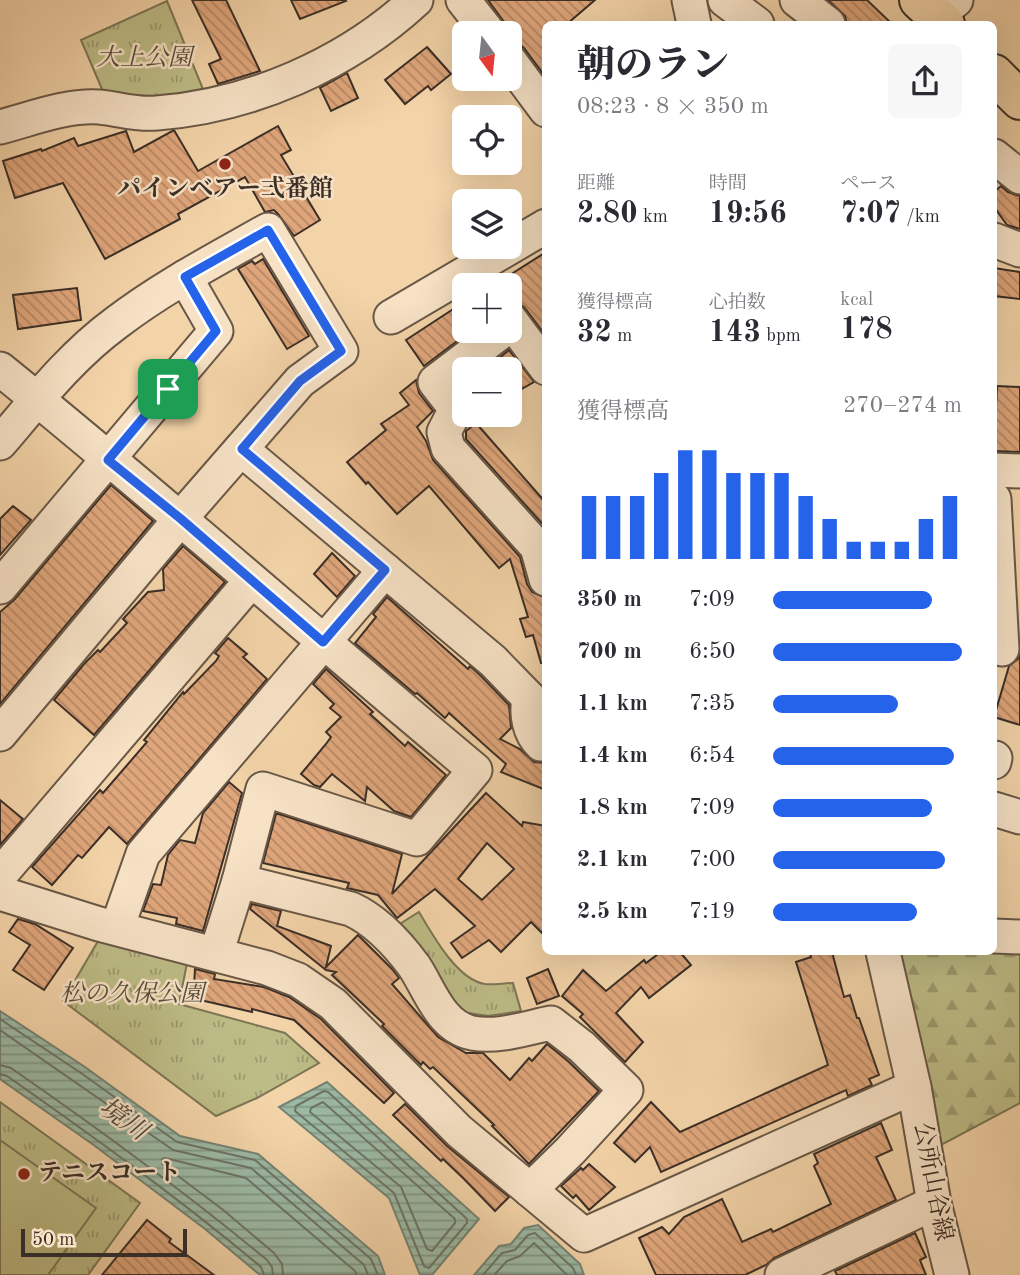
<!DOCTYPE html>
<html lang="ja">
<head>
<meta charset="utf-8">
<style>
	:root { --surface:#fff; --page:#f7f7f7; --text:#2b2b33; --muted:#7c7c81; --accent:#2563eb }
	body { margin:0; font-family:"Old Standard TT","Noto Serif JP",serif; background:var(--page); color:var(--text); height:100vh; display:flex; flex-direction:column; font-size:26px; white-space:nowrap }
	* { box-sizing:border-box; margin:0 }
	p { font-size:23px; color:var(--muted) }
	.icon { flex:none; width:38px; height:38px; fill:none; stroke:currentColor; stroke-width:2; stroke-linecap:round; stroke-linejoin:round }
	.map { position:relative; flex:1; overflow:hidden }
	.sheet { position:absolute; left:542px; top:21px; width:455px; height:934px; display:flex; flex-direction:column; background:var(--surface); border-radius:10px; box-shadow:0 7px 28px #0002 }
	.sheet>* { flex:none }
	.needle { width:46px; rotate:165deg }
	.controls { position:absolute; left:452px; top:21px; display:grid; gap:14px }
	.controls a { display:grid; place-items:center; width:70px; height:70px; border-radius:10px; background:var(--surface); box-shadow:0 7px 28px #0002; font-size:35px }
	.scale { position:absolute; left:21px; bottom:18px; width:166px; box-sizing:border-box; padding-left:7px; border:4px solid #3b2f27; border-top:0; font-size:19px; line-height:24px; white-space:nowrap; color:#3b2f27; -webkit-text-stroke:5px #f7e2c6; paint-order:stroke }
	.pin { position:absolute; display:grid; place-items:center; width:60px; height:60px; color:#fff; margin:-30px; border-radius:14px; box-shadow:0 4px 10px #0006 }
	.round { display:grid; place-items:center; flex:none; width:74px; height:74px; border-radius:10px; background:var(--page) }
	.overview { display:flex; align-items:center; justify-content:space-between; height:119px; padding:0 35px }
	h1 { font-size:38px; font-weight:800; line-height:52px }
	.metrics { display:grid; grid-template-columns:repeat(3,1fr); gap:10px; height:119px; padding:7px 35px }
	.metrics div { display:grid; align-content:center }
	.metrics b { font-size:30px; font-weight:800 }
	.metrics small { font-size:19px; font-weight:400 }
	.metrics p { font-size:19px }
	.chart { height:196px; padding:14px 35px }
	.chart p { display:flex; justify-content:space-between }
	.chart svg { width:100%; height:126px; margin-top:7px; stroke:var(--accent); stroke-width:6 }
	ul { padding:0 35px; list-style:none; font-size:23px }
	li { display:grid; grid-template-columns:112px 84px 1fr; align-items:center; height:52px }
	li i { height:18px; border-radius:9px; background:var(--accent) }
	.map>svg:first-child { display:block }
	.grass { fill:url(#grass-tufts); stroke:#7c7656; stroke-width:2 }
	.forest { fill:url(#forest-firs); stroke:#7c7656; stroke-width:2 }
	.pitch { fill:#bdbc86; stroke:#7c7656; stroke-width:2 }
	.water { fill:url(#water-rules); stroke:#758272; stroke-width:2 }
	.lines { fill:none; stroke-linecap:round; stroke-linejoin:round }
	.shore { stroke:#6c7466; stroke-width:2 }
	.building { fill:url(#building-back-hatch); stroke:#3b2f27; stroke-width:2; fill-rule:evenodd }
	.minor-casing { stroke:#695847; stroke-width:37 }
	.major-casing { stroke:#3b2f27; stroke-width:42 }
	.minor { stroke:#f7e2c6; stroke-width:33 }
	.major { stroke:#f3d3a8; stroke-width:38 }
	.route-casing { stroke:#fff; stroke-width:14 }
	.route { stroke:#2563eb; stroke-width:9 }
	.poi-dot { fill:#8f2418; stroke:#f7e2c6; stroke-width:2.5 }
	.labels { text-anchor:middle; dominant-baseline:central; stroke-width:5; stroke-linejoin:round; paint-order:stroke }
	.park-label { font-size:24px; font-style:italic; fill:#554b3a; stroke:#f7e2c6 }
	.poi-label { font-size:24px; font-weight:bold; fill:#3b2f27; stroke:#f7e2c6 }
	.street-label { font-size:24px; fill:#3b2f27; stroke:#f7e2c6 }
	.water-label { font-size:26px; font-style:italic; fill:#4e4b40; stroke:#f7e2c6 }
</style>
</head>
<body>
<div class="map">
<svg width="1020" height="1275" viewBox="0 0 1020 1275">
	<defs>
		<pattern id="grass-tufts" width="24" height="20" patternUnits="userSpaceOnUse" patternTransform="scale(1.75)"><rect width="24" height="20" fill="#bdbc86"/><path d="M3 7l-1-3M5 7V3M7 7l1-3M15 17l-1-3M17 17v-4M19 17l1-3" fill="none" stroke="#9b996e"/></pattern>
		<pattern id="forest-firs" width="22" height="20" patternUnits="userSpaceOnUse" patternTransform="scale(1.75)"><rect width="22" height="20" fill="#bdbc86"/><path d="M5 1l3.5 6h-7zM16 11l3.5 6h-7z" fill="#9b996e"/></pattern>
		<pattern id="water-rules" width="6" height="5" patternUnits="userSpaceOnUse" patternTransform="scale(1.75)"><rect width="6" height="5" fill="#9cb9a4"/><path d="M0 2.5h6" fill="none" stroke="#809786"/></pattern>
		<pattern id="building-back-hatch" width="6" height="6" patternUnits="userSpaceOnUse" patternTransform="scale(1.75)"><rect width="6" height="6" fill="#e0a67b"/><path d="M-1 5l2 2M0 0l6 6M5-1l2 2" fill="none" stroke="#b78865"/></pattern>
	</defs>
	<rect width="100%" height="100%" fill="#f3d3a8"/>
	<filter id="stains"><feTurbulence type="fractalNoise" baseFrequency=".00286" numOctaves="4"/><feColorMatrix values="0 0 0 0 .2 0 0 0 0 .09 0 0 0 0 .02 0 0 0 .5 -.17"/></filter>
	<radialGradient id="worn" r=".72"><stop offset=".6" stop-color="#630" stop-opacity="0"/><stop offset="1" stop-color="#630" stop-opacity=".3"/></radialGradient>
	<!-- grass -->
	<g class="grass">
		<polygon points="167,1 205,94 107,101 81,40"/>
		<path d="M 419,912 C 432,934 457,980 485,984 C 494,985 504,983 513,983 L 521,1011 L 488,1016 L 462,1012 L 395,927 Z"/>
		<polygon points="101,936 187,963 179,1004 285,1033 319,1063 257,1098 216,1116 63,1001"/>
		<polygon points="0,1102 140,1203 88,1275 0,1275"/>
	</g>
	<!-- forest -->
	<polygon class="forest" points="1020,949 1020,1103 941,1145 910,1003 889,952 994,952"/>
	<!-- pitch -->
	<polygon class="pitch" points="0,1140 96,1208 48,1275 0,1275"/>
	<!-- water -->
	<g class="water">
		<polygon points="0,1011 85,1067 180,1136 258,1154 378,1256 385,1275 260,1275 205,1229 95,1146 0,1079"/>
		<polygon points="327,1082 479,1219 432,1275 420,1275 389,1198 279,1107"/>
		<polygon points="538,1225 580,1264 584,1275 474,1275 499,1246 511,1244 524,1228"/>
	</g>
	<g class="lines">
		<!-- shore -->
		<g class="shore">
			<polyline points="0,1019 81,1073 177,1142 255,1160 371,1259 378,1275"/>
			<polyline points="0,1030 173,1150 251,1168 364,1265 368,1275"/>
			<path d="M 0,1065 L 11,1068 C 99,1129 185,1192 267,1260 L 272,1267 L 273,1275"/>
			<path d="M 0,1074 L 7,1076 C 94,1137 180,1199 261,1267 L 264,1275"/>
			<polygon points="324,1091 328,1092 467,1219 467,1223 429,1268 424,1266 394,1193 295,1111 296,1106"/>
			<polygon points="323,1102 455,1219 455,1223 432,1251 427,1249 401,1187 310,1112 311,1108"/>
			<polyline points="283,1275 282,1264 274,1253 222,1209 162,1164 162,1159 165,1158 246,1178 355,1271 357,1275"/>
			<polyline points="483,1275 502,1253 515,1250 528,1235 535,1233 573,1268 576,1275"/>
			<polyline points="494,1275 507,1261 520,1256 534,1243 567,1275"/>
		</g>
	</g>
	<!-- building -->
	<g class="building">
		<polygon points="192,0 226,0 260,71 218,84 209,64 221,59"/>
		<polygon points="291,0 345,0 346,1 300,19"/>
		<polygon points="488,0 595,0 567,24 546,24 546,78 524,48 517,43 509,41 509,33 504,22"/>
		<polygon points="828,0 867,0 892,24 847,24 845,16"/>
		<polygon points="427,47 451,74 431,90 428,86 405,104 385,80"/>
		<polygon points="347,73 358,98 331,111 320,88"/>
		<polygon points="278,126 291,150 281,155 320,220 294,236 278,214 274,210 265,212 245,177 178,214 180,219 105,259 63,183 15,198 3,161 41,149 42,151 74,138 78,146 126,131 134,152 174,130 198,171"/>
		<polygon points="1001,186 1008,192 1020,196 1020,229 1007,225 994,207 994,192"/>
		<polygon points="546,252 546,336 524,307 513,300 509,293 509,285 505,285 502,280"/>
		<polygon points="263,259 309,336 287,349 238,269 252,261 255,264"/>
		<polygon points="994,268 1020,272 1020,299 994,296"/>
		<polygon points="77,288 81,320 18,329 13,295"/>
		<polygon points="464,302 464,336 424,366 406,340"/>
		<polygon points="509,350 534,382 509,396 509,369 499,358"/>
		<polygon points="416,380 419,393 433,411 417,427 426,441 433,460 520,557 527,584 532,592 546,598 546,663 541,663 533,635 526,637 520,619 528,617 510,559 499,568 429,486 397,514 368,482 366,484 347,462 386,430 381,424 409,405 400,393"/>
		<polygon points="997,386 1020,387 1020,452 994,451"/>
		<polygon points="476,423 546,503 546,528 466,439 466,431"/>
		<polygon points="111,485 153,521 0,704 0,612 15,599"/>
		<polygon points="13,506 31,520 0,555 0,519"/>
		<polygon points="183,546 225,582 94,735 54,700 84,664 98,650 100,652 127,623 123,619 148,592 164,590 163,569"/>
		<polygon points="332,553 355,576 337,597 314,574"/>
		<polygon points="387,597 468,669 470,666 480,675 509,705 511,728 500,739 520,749 534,762 546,763 546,790 501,772 506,764 490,750 449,713 445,718 417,693 415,694 355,643 376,617 373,614"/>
		<polygon points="228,638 247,654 243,657 267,679 127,844 109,827 82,858 78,855 52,885 32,867 100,790 103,793 147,742 144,740 183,692 184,694 216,661 219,656 215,653"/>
		<polygon points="1020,654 1020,725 994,717 1009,666 1019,658"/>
		<polygon points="326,669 373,712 370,714 405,746 408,742 446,775 411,817 394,811 367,787 365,801 332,774 320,787 314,785 301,774 326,744 331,737 326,732 341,717 330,708 334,704 313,684"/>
		<polygon points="229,782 242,793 203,931 176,924 177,918 143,911 153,884 161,885 168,855 180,840 195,843 203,813"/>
		<path d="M 486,793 L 522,826 L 523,822 L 546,826 L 546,937 L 531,922 L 501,952 L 489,940 L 462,958 L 451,943 L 475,926 L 435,889 L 397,918 L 378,895 L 347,888 L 349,883 L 263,863 L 276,814 L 279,814 L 402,854 L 392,894 ZM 487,843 L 514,869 L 482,900 L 458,879 Z"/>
		<polygon points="0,800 23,819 0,845"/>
		<polygon points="252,904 281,911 277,926 331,946 326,967 358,935 392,969 399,978 392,984 438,1037 466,1053 483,1053 510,1080 529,1058 532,1061 547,1044 569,1062 599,1091 529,1164 492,1126 494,1125 433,1067 430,1069 423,1062 421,1065 382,1026 384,1024 332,975 336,972 326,970 250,909"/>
		<polygon points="18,919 35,924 73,948 44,990 13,970 30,945 9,932"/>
		<polygon points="661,952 680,952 691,965 649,998 641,987 616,1013 643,1042 625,1062 580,1017 583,1014 562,996 583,970 606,991 644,960 646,963"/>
		<polygon points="810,952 832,952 844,997 850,995 857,1018 859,1018 879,1075 869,1079 872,1085 848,1096 846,1090 661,1172 650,1147 635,1162 614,1143 651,1102 680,1132 828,1065 796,962 811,957"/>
		<polygon points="195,969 215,974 214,979 264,987 289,997 321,1019 394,1093 384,1103 294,1020 252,1009 252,1012 196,999 201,988 194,986"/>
		<polygon points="548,969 559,996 537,1004 527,978"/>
		<polygon points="405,1104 447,1146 509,1197 495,1211 464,1179 443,1159 441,1161 393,1115"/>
		<polygon points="881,1123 892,1150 876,1157 896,1200 774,1258 766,1265 745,1275 656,1275 639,1238 662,1227 669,1234 684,1217 722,1199 742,1242 771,1229 773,1232 831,1204 814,1166 818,1163 814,1154"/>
		<polygon points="589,1164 615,1187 589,1210 576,1195 573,1198 561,1186 581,1168 583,1170"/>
		<polygon points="147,1220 171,1239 169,1242 214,1275 102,1275"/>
		<polygon points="915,1233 926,1257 920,1260 926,1275 837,1275 835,1271"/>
	</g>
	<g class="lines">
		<!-- minor casing -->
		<g class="minor-casing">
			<g id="minor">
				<polyline points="463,0 489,33"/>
				<polyline points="689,0 694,24"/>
				<polyline points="725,0 757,24"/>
				<polyline points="797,0 828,24"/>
				<polyline points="936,16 956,0"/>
				<polyline points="509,60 546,110"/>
				<path d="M 0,127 C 31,119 66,105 99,107 C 121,109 134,115 157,113 C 251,106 347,64 416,0"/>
				<polyline points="994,156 1020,177"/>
				<polyline points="994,240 1020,250"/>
				<polyline points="391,317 546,226"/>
				<polyline points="509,318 546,368"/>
				<polyline points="502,331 435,382 456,409 444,432 448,448 537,547 546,579"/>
				<path d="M 0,369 C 161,499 316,637 475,770 L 417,839 L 263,789 L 239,881 L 216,954"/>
				<path d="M 0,443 C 36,401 71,356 116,323 C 163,287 217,259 268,230 L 341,351 L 300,381 L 192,505 L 0,734"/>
				<polyline points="241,449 493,661 529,698"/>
				<polyline points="994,470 1020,471"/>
				<polyline points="994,499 1002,649"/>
				<polyline points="0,587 216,331 185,277"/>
				<path d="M 529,698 C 526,714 529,733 541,744 L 546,743"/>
				<polyline points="994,762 995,758"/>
				<polyline points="994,809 1020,817"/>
				<polyline points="0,875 251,581"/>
				<path d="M 239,881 L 351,909 C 377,921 397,943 414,966 C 430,990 440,1026 472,1033 C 498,1038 526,1028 551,1023 L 582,1047 L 626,1090 L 570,1151 L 530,1190"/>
				<polyline points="0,893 99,924 267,968 298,980 333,1004 459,1131 584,1235 914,1087"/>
				<polyline points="117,928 143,854 385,570"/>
				<polyline points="994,936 1020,937"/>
				<polyline points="883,952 914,1087 934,1203 952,1275"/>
				<polyline points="782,1275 934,1203"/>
			</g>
		</g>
		<!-- major casing -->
		<g class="major-casing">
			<g id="major">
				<polyline points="919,0 945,24"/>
				<polyline points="994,74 1020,100"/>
			</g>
		</g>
		<!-- minor -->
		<use href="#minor" class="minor"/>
		<!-- major -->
		<use href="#major" class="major"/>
	</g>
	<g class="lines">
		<!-- route casing -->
		<g class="route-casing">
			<polygon id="route" points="268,230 341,351 300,381 242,449 385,570 323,642 181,519 108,460 216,331 185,277"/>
		</g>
		<!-- route -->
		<use href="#route" class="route"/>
	</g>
	<!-- markers -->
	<g class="poi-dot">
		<circle cx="225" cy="164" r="7"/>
		<circle cx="24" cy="1174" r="7"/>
	</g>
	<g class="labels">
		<!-- park labels -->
		<g class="park-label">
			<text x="144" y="59">大上公園</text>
			<text x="132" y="995">松の久保公園</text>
		</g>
		<!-- poi labels -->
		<g class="poi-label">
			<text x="225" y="190">パインベアー弍番館</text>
			<text x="38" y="1174" text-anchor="start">テニスコート</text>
		</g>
		<!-- street labels -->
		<g class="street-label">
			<text transform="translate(932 1182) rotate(79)">公所山谷線</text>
		</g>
		<!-- water labels -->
		<g class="water-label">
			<text transform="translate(123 1120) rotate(35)">境川</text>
		</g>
	</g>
	<rect width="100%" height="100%" filter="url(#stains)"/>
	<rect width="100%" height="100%" fill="url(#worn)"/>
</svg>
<div class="controls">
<a><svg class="needle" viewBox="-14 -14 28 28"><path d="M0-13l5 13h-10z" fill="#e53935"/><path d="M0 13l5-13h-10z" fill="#7c7c81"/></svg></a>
<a><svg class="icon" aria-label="locate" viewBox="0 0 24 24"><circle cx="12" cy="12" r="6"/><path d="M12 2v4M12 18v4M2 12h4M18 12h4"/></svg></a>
<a><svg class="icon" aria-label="layers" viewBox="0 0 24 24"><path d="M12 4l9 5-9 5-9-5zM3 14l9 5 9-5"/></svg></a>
<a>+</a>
<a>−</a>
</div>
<div class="scale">50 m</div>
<div class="pin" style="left:168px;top:389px;background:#1e9e55"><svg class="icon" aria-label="arrive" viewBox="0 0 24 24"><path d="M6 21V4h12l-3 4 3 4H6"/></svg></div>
<section class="sheet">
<div class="overview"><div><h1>朝のラン</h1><p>08:23 · 8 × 350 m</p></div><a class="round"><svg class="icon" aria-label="share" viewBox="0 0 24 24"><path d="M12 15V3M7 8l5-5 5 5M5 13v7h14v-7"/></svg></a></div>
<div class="metrics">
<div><p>距離</p><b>2.80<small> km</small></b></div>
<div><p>時間</p><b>19:56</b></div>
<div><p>ペース</p><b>7:07<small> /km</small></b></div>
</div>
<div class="metrics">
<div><p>獲得標高</p><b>32<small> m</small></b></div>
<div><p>心拍数</p><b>143<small> bpm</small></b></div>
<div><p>kcal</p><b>178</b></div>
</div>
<div class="chart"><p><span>獲得標高</span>270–274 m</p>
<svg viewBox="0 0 160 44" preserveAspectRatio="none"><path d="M5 44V22M15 44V22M25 44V22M35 44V14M45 44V6M55 44V6M65 44V14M75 44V14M85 44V14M95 44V22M105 44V30M115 44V38M125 44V38M135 44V38M145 44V30M155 44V22"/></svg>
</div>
<ul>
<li><b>350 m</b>7:09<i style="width:84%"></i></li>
<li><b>700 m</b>6:50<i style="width:100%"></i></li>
<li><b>1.1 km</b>7:35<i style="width:66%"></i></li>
<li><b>1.4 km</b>6:54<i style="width:96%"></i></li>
<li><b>1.8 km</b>7:09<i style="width:84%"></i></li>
<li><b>2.1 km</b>7:00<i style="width:91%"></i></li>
<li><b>2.5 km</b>7:19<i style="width:76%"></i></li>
</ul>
</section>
</div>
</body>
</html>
